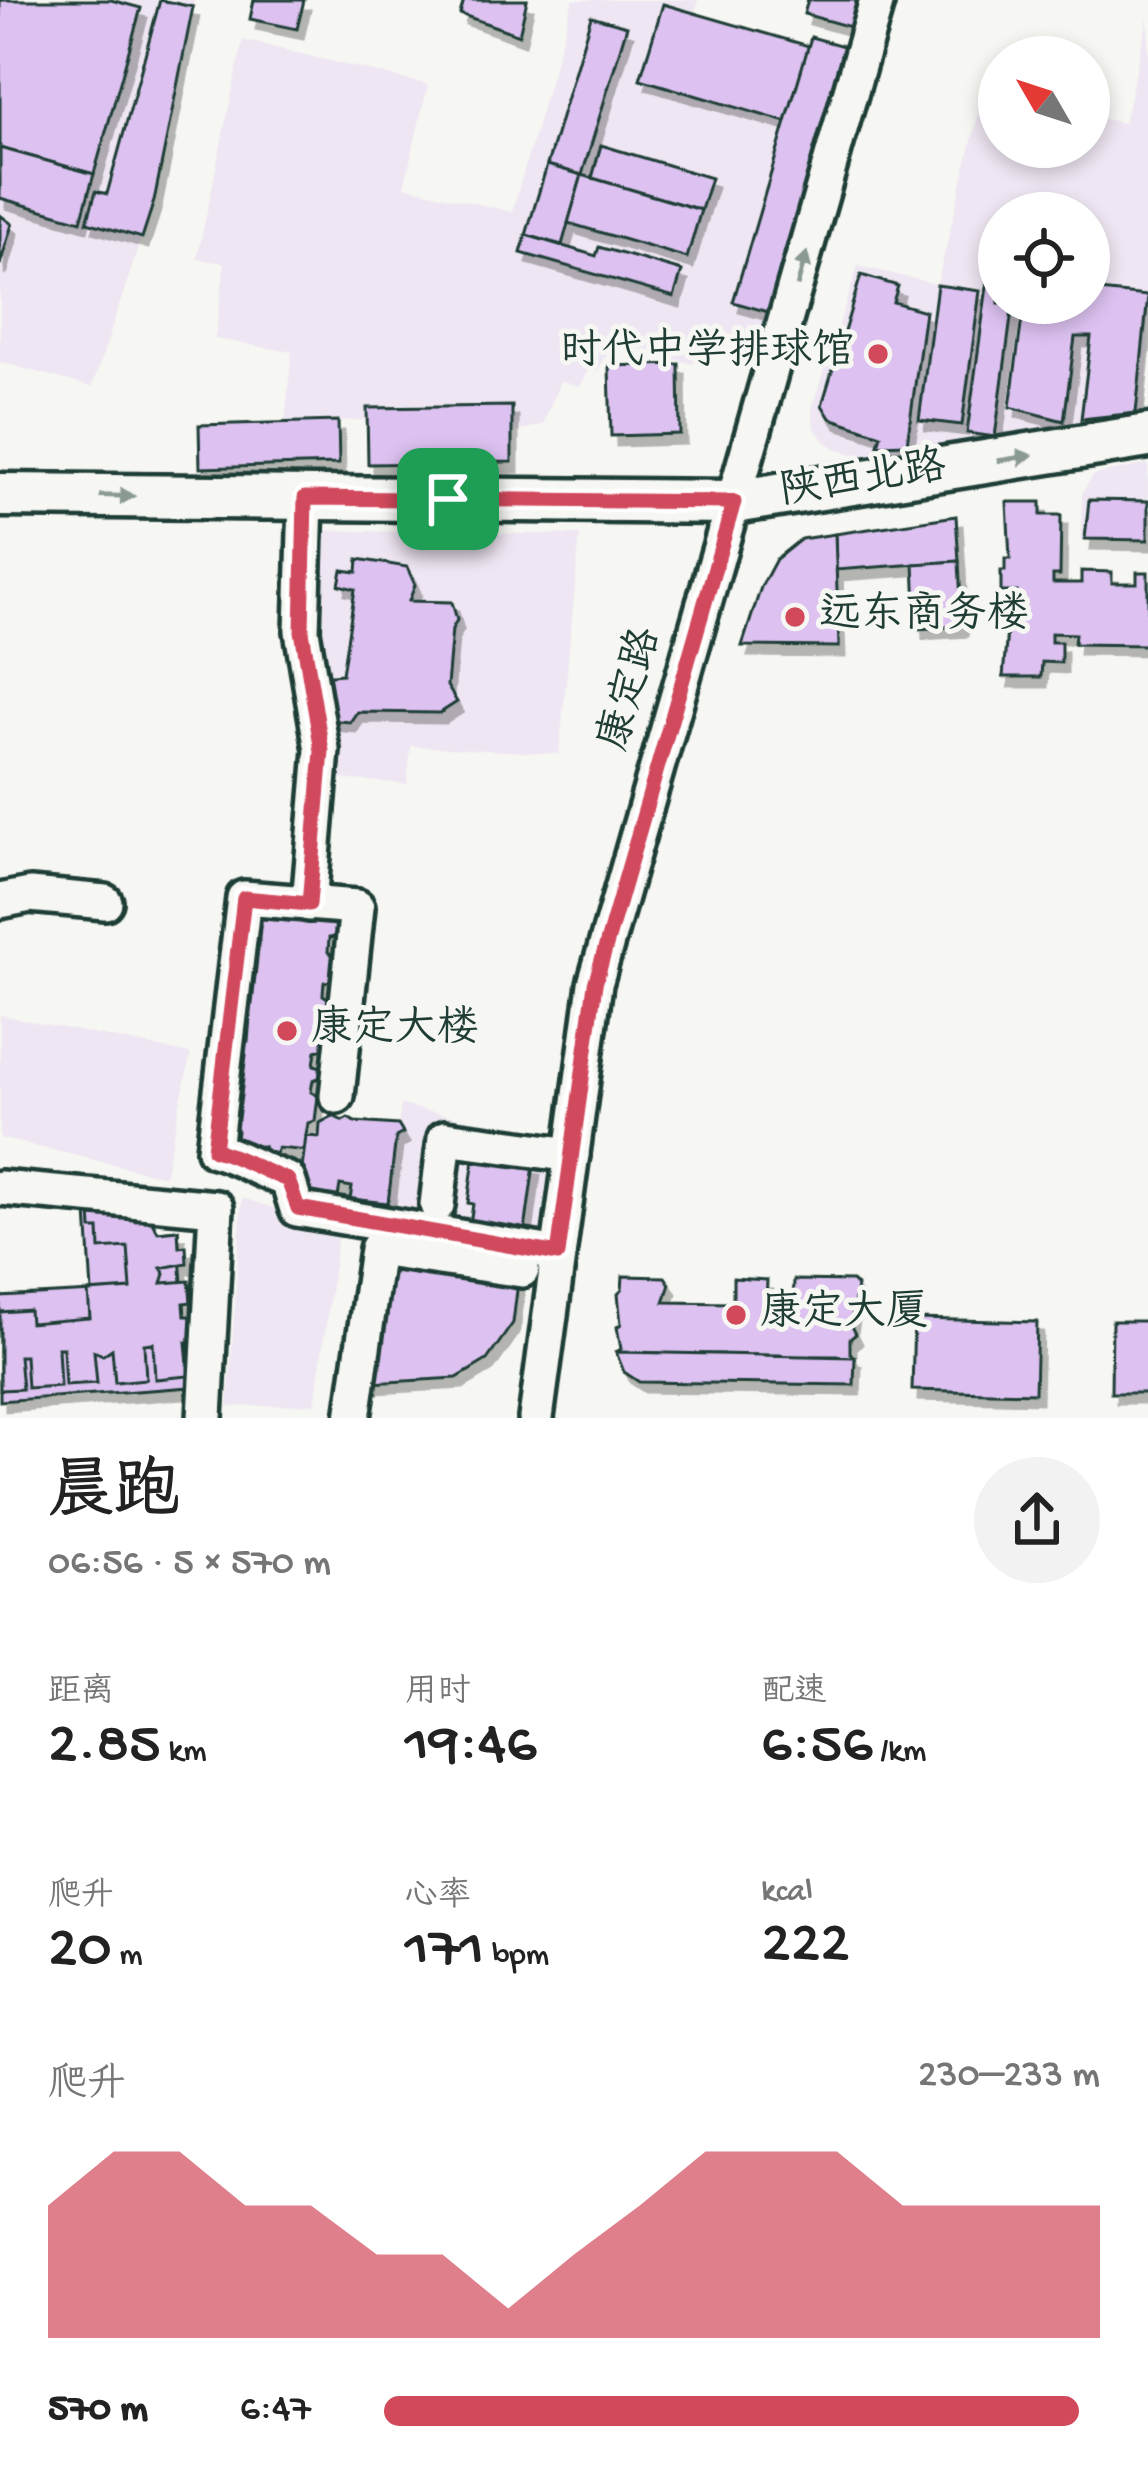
<!DOCTYPE html>
<html lang="zh">
<head>
<meta charset="utf-8">
<style>
	:root { --surface:#fff; --page:#f2f2f2; --text:#222; --muted:#767676; --accent:#d1495b }
	body { margin:0; font-family:"Gochi Hand","LXGW WenKai TC",sans-serif; background:var(--page); color:var(--text); height:100vh; display:flex; flex-direction:column; font-size:45px; white-space:nowrap }
	* { box-sizing:border-box; margin:0 }
	p { font-size:39px; color:var(--muted) }
	.icon { flex:none; width:66px; height:66px; fill:none; stroke:currentColor; stroke-width:2; stroke-linecap:round; stroke-linejoin:round }
	.map { position:relative; height:1418px; overflow:hidden }
	.drawer { display:flex; flex-direction:column; background:var(--surface); flex:1 }
	.drawer>* { flex:none }
	.needle { width:78px; rotate:309deg }
	.buttons { position:absolute; left:978px; top:36px; display:grid; gap:24px }
	.buttons a { display:grid; place-items:center; width:132px; height:132px; border-radius:50%; background:var(--surface); box-shadow:0 6px 18px #0003; font-size:60px }
	.pin { position:absolute; display:grid; place-items:center; width:102px; height:102px; color:#fff; margin:-51px; border-radius:24px; box-shadow:0 6px 18px #0006 }
	.round { display:grid; place-items:center; flex:none; width:126px; height:126px; border-radius:63px; background:var(--page) }
	.headline { display:flex; align-items:center; justify-content:space-between; height:204px; padding:0 48px }
	h1 { font-size:66px; font-weight:600; line-height:90px }
	.figures { display:grid; grid-template-columns:repeat(3,1fr); gap:18px; height:204px; padding:12px 48px }
	.figures div { display:grid; align-content:center }
	.figures b { font-size:60px; font-weight:600 }
	.figures small { font-size:33px; font-weight:400 }
	.figures p { font-size:33px }
	.chart { height:336px; padding:24px 48px }
	.chart p { display:flex; justify-content:space-between }
	.chart svg { width:100%; height:216px; margin-top:12px; fill:var(--accent); opacity:.7 }
	ul { padding:0 48px; list-style:none; font-size:39px }
	li { display:grid; grid-template-columns:192px 144px 1fr; align-items:center; height:90px }
	li i { height:30px; border-radius:15px; background:var(--accent) }
	.map>svg:first-child { display:block }
	.built { fill:#eee6f2; fill-rule:evenodd }
	.building { fill:#ddc2f1; stroke:#1f3d34; stroke-width:3; filter:url(#shadow) }
	.lines { fill:none; stroke-linecap:round; stroke-linejoin:round }
	.minor-casing { stroke:#1f3d34; stroke-width:42 }
	.major-casing { stroke:#1f3d34; stroke-width:51 }
	.minor { stroke:#f6f6f2; stroke-width:33 }
	.major { stroke:#f6f6f2; stroke-width:42 }
	.oneway { fill:#8a9a93 }
	.route-casing { stroke:#fff; stroke-width:24 }
	.route { stroke:#d1495b; stroke-width:15 }
	.poi-dot { fill:#d1495b; stroke:#f6f6f2; stroke-width:4.5 }
	.labels { text-anchor:middle; dominant-baseline:central; stroke-width:10; stroke-linejoin:round; paint-order:stroke }
	.poi-label { font-size:42px; fill:#1f3d34; stroke:#f6f6f2; text-anchor:start }
	.street-label { font-size:42px; fill:#1f3d34; stroke:#f6f6f2 }
</style>
</head>
<body>
<div class="map">
<svg width="1148" height="1418" viewBox="0 0 1148 1418">
	<defs>
		<filter id="shadow"><feDropShadow dx="6" dy="10" stdDeviation="0" flood-color="#0004"/></filter>
	</defs>
	<rect width="100%" height="100%" fill="#f6f6f2"/>
	<filter id="ink" filterUnits="userSpaceOnUse"><feTurbulence type="fractalNoise" baseFrequency=".00833" numOctaves="2"/><feDisplacementMap in="SourceGraphic" scale="24" xChannelSelector="R" yChannelSelector="G"/><feConvolveMatrix kernelMatrix="1 2 1 2 8 2 1 2 1" color-interpolation-filters="sRGB"/></filter>
	<g filter="url(#ink)">
		<!-- built -->
		<g class="built">
			<polygon points="0,0 194,0 154,201 92,387 0,362"/>
			<polygon points="573,0 698,0 695,13 808,46 811,37 847,47 757,348 705,334 693,364 626,345 613,361 604,357 598,372 589,369 580,387 560,381 543,425 512,432 368,408 367,420 285,422 292,352 215,339 225,263 197,259 243,40 428,85 404,186 512,212"/>
			<path d="M 1148,17 L 1148,362 L 1142,421 L 915,454 L 863,457 L 839,450 L 824,441 L 814,427 L 812,407 L 858,266 L 937,284 L 984,90 L 999,94 L 999,147 L 1089,147 L 1089,116 L 1124,123 ZM 999,213 L 1089,213 L 1089,303 L 999,303 Z"/>
			<polygon points="1148,464 1148,540 1081,539 1082,492 1094,475"/>
			<polygon points="311,530 580,535 559,754 411,746 407,784 325,778 308,626"/>
			<polygon points="0,1015 191,1054 164,1176 0,1138"/>
			<polygon points="401,1105 552,1138 538,1244 386,1219"/>
			<polygon points="242,1198 296,1215 340,1220 315,1404 228,1407"/>
		</g>
		<!-- building -->
		<g class="building">
			<polygon points="0,0 111,0 141,8 94,174 0,148"/>
			<polygon points="160,0 193,7 154,201 142,238 87,222 96,191 107,194"/>
			<polygon points="254,0 304,0 297,29 250,19"/>
			<polygon points="464,0 527,0 519,35 460,14"/>
			<polygon points="808,0 857,0 850,27 804,14"/>
			<polygon points="663,4 809,46 786,122 640,79"/>
			<polygon points="591,16 627,26 582,175 547,165"/>
			<polygon points="811,37 847,47 768,312 733,302"/>
			<polygon points="601,145 711,178 701,210 592,178"/>
			<polygon points="0,148 94,174 81,221 0,198"/>
			<polygon points="547,165 582,175 562,245 526,235"/>
			<polygon points="582,175 701,210 687,258 568,223"/>
			<polygon points="0,215 12,224 0,265"/>
			<polygon points="526,235 596,256 599,247 682,271 674,297 521,253"/>
			<polygon points="990,264 999,266 999,303 1013,303 995,437 967,433"/>
			<polygon points="861,275 898,286 893,302 925,311 907,444 878,445 881,435 830,418 822,405"/>
			<polygon points="937,285 980,291 962,425 919,420"/>
			<polygon points="1089,290 1148,296 1136,413 1081,419 1091,337 1075,337 1064,421 1010,407 1024,303 1089,303"/>
			<polygon points="679,364 680,434 611,436 609,366"/>
			<polygon points="512,406 512,462 368,464 367,408"/>
			<polygon points="338,421 339,464 200,468 199,425"/>
			<polygon points="1089,500 1148,501 1148,540 1085,539"/>
			<polygon points="1007,502 1041,502 1041,515 1061,515 1060,575 1053,575 1053,583 1081,583 1081,571 1112,572 1112,583 1137,583 1137,572 1148,572 1148,645 1074,644 1075,634 1051,633 1051,642 1061,642 1061,663 1042,662 1041,677 1003,677 1007,631 1000,631 1000,617 1004,617 1004,610 1017,609 1017,592 1001,592 1001,571 1005,571 1005,559 1010,559"/>
			<polygon points="956,516 959,561 836,570 835,534"/>
			<polygon points="835,534 839,647 742,646 761,587 776,559 801,539"/>
			<polygon points="358,559 407,567 415,585 409,601 452,602 457,620 452,629 447,686 457,702 440,713 357,712 350,722 328,720 320,676 342,674 355,589 339,585 342,570 357,572"/>
			<polygon points="959,561 962,626 917,629 914,564"/>
			<polygon points="263,912 290,919 290,915 305,917 305,921 334,924 337,928 336,937 329,938 328,952 334,956 331,981 324,982 323,995 329,999 328,1009 321,1010 319,1023 326,1027 323,1049 316,1051 314,1065 321,1067 319,1078 313,1080 311,1092 318,1096 315,1121 308,1123 306,1136 313,1139 308,1151 278,1148 275,1154 265,1153 263,1146 235,1147 237,1131 231,1128 232,1121 238,1119 246,1055 239,1052 241,1044 248,1042 250,1017 244,1014 248,1004 252,1004 259,940 256,939"/>
			<polygon points="333,1116 343,1121 348,1118 355,1122 398,1125 403,1133 396,1137 388,1203 350,1199 352,1187 340,1185 338,1197 299,1193 306,1136 319,1137 320,1123"/>
			<polygon points="474,1158 534,1165 524,1238 469,1231 473,1204 468,1203"/>
			<polygon points="130,1210 136,1221 151,1220 158,1232 178,1230 190,1387 0,1401 0,1297 92,1292 87,1213"/>
			<polygon points="91,1212 136,1216 136,1221 151,1220 158,1232 178,1230 179,1247 186,1246 187,1263 161,1268 165,1274 162,1283 189,1281 191,1302 184,1303 185,1316 191,1316 193,1341 186,1342 189,1376 155,1379 153,1343 144,1344 146,1379 115,1382 112,1349 103,1355 94,1351 97,1383 65,1385 63,1348 58,1348 60,1386 27,1388 25,1356 19,1356 22,1389 0,1390 0,1312 29,1310 30,1323 90,1318 88,1292 131,1289 128,1247 100,1249 99,1229 92,1229"/>
			<polygon points="388,1263 415,1267 414,1277 427,1279 424,1298 432,1299 435,1280 480,1286 476,1314 470,1313 465,1342 472,1343 468,1371 423,1365 425,1345 418,1344 415,1363 401,1361 400,1371 373,1368 374,1330 393,1333 398,1301 379,1299"/>
			<polygon points="388,1263 518,1282 513,1323 487,1360 457,1378 371,1383"/>
			<polygon points="623,1276 665,1277 670,1284 664,1302 733,1303 733,1278 767,1280 766,1305 793,1305 794,1280 852,1281 857,1286 851,1324 856,1334 850,1339 850,1352 855,1359 851,1363 840,1363 837,1356 811,1356 806,1362 786,1362 781,1355 752,1355 748,1361 727,1360 723,1354 692,1354 688,1359 667,1359 663,1353 636,1352 633,1358 620,1358 616,1352 621,1349 617,1327 621,1324 618,1294 622,1290"/>
			<polygon points="914,1319 1037,1322 1035,1393 912,1390"/>
			<polygon points="1112,1321 1148,1321 1148,1393 1111,1393"/>
			<polygon points="616,1352 855,1357 854,1385 639,1382 624,1372"/>
		</g>
		<g class="lines">
			<!-- minor casing -->
			<g class="minor-casing">
				<g id="minor">
					<polyline points="306,498 302,631 322,750 309,904"/>
					<polyline points="0,901 30,895 105,902"/>
					<path d="M 337,1096 L 357,907 L 244,898 L 214,1150 C 242,1157 261,1172 288,1180 L 297,1209 L 558,1254"/>
					<polyline points="0,1188 216,1208 205,1418"/>
					<polyline points="437,1205 445,1138 572,1155"/>
					<polyline points="353,1418 377,1249 522,1270"/>
					<polyline points="536,1418 595,984 877,0"/>
				</g>
			</g>
			<!-- major casing -->
			<g class="major-casing">
				<polyline id="major" points="0,495 734,502 1148,436"/>
			</g>
			<!-- minor -->
			<use href="#minor" class="minor"/>
			<!-- major -->
			<use href="#major" class="major"/>
		</g>
		<!-- one-way arrows -->
		<defs><path id="oneway-solid" d="M-6-.8H1V-3.2L6.5 0L1 3.2V.8H-6Z" transform="scale(3)"/></defs>
		<g class="oneway">
			<use href="#oneway-solid" transform="translate(802 269) rotate(-74)"/>
			<use href="#oneway-solid" transform="translate(1015 458) rotate(-9)"/>
			<use href="#oneway-solid" transform="translate(117 496) rotate(1)"/>
		</g>
	</g>
	<g class="lines" filter="url(#ink)">
		<!-- route casing -->
		<g class="route-casing">
			<path id="route" d="M 305,498 L 734,502 L 595,984 L 558,1254 L 298,1208 L 288,1180 C 261,1171 242,1157 214,1150 L 244,898 L 309,904 L 322,751 L 302,631 Z"/>
		</g>
		<!-- route -->
		<use href="#route" class="route"/>
	</g>
	<!-- markers -->
	<g class="poi-dot">
		<circle cx="878" cy="354" r="12"/>
		<circle cx="795" cy="617" r="12"/>
		<circle cx="287" cy="1031" r="12"/>
		<circle cx="736" cy="1315" r="12"/>
	</g>
	<g class="labels">
		<!-- poi labels -->
		<g class="poi-label">
			<text x="854" y="354" text-anchor="end">时代中学排球馆</text>
			<text x="819" y="617">远东商务楼</text>
			<text x="311" y="1031">康定大楼</text>
			<text x="760" y="1315">康定大厦</text>
		</g>
		<!-- street labels -->
		<g class="street-label">
			<text transform="translate(863 482) rotate(-9)">陕西北路</text>
			<text transform="translate(633 690) rotate(-74)">康定路</text>
		</g>
	</g>
</svg>
<div class="buttons">
<a><svg class="needle" viewBox="-14 -14 28 28"><path d="M0-13l5 13h-10z" fill="#e53935"/><path d="M0 13l5-13h-10z" fill="#767676"/></svg></a>
<a><svg class="icon" aria-label="locate" viewBox="0 0 24 24"><circle cx="12" cy="12" r="6"/><path d="M12 2v4M12 18v4M2 12h4M18 12h4"/></svg></a>
</div>
<div class="pin" style="left:448px;top:499px;background:#1e9e55"><svg class="icon" aria-label="arrive" viewBox="0 0 24 24"><path d="M6 21V4h12l-3 4 3 4H6"/></svg></div>
</div>
<section class="drawer">
<div class="headline"><div><h1>晨跑</h1><p>06:56 · 5 × 570 m</p></div><a class="round"><svg class="icon" aria-label="share" viewBox="0 0 24 24"><path d="M12 15V3M7 8l5-5 5 5M5 13v7h14v-7"/></svg></a></div>
<div class="figures">
<div><p>距离</p><b>2.85<small> km</small></b></div>
<div><p>用时</p><b>19:46</b></div>
<div><p>配速</p><b>6:56<small> /km</small></b></div>
</div>
<div class="figures">
<div><p>爬升</p><b>20<small> m</small></b></div>
<div><p>心率</p><b>171<small> bpm</small></b></div>
<div><p>kcal</p><b>222</b></div>
</div>
<div class="chart"><p><span>爬升</span>230–233 m</p>
<svg viewBox="0 0 160 44" preserveAspectRatio="none"><path d="M0 44V17L10 6L20 6L30 17L40 17L50 27L60 27L70 38L80 27L90 17L100 6L110 6L120 6L130 17L140 17L150 17L160 17V44z"/></svg>
</div>
<ul>
<li><b>570 m</b>6:47<i style="width:97%"></i></li>
</ul>
</section>
</body>
</html>
